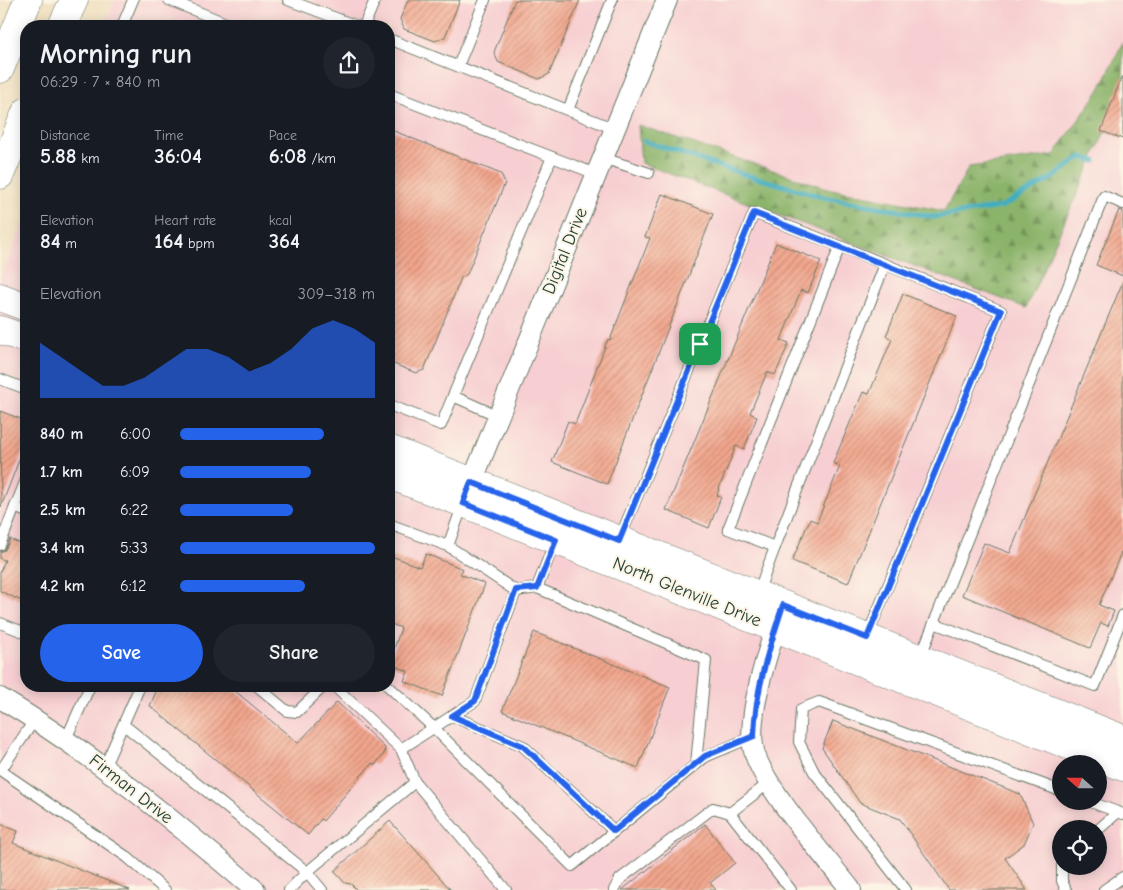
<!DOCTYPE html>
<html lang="en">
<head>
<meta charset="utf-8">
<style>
	:root { --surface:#171b24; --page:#20242c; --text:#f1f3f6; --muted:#9ea1a6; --accent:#2563eb }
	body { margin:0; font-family:"Comic Neue",sans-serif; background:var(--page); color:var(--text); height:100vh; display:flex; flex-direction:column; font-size:19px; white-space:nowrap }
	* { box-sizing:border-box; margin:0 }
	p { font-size:16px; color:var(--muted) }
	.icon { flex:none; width:28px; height:28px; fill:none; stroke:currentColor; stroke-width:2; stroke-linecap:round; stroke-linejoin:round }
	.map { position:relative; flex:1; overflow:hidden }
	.details { position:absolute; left:20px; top:20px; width:375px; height:672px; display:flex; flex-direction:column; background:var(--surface); border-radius:20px; box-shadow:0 2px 12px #0003 }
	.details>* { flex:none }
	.needle { width:32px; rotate:291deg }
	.buttons { position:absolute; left:1052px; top:755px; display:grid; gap:10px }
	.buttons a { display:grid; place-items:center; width:55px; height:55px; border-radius:50%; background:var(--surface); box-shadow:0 2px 12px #0003; font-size:25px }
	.pin { position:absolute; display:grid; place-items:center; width:42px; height:42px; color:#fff; margin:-21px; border-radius:10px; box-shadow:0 2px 8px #0006 }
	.round { display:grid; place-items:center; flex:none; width:52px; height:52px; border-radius:26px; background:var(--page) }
	.overview { display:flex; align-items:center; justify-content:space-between; height:85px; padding:0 20px }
	h1 { font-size:28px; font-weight:700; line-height:38px }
	.stats { display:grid; grid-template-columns:repeat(3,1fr); gap:8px; height:85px; padding:5px 20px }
	.stats div { display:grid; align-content:center }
	.stats b { font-size:21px; font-weight:700 }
	.stats small { font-size:14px; font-weight:400 }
	.stats p { font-size:14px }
	.chart { height:140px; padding:10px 20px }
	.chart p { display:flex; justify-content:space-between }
	.chart svg { width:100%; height:90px; margin-top:5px; fill:var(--accent); opacity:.7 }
	.action { display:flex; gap:10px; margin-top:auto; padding:10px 20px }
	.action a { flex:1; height:58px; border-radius:30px; background:var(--accent); color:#fff; font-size:20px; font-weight:700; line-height:58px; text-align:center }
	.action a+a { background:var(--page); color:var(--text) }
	ul { padding:0 20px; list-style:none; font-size:16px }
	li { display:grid; grid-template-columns:80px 60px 1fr; align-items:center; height:38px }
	li i { height:12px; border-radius:6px; background:var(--accent) }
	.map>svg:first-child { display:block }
	.built { fill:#f7cfd2; fill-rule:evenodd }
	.forest { fill:url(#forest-firs); stroke:#55784f }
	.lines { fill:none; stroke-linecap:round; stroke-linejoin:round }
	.stream { stroke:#41adbf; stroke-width:5 }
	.building { fill:url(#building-hatch) }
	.lane-casing { stroke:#687665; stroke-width:12 }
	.street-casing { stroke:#687665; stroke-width:22 }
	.secondary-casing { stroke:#687665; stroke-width:29 }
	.lane { stroke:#fff; stroke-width:10 }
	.street { stroke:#fff; stroke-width:20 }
	.secondary { stroke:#fff; stroke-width:28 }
	.route-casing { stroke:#fff; stroke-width:10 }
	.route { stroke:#2563eb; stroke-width:6 }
	.labels { text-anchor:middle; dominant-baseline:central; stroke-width:4; stroke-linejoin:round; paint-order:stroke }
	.street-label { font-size:18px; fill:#1f3d34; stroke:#fcf5e5 }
</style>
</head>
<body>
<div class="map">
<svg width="1123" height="890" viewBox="0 0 1123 890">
	<defs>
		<pattern id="forest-firs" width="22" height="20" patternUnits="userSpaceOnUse" patternTransform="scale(1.25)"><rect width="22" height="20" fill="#8bb46a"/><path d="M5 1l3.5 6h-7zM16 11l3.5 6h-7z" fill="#719458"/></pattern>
		<pattern id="building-hatch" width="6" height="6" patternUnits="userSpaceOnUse" patternTransform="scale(1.25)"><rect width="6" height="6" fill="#f3a68d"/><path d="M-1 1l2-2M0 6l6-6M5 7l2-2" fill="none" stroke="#c48874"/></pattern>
	</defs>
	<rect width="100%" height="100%" fill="#fcf5e5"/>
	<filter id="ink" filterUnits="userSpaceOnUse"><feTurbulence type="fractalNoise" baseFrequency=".02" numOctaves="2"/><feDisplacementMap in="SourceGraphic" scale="10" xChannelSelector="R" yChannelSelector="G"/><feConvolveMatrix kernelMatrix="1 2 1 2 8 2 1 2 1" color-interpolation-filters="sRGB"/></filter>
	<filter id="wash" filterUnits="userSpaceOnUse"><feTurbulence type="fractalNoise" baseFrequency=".0096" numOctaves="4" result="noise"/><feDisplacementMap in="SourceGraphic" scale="20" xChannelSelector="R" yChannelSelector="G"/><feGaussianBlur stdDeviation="1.12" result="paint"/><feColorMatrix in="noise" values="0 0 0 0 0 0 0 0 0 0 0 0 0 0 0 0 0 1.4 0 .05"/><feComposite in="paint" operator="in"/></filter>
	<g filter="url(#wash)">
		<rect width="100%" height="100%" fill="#f0e0c0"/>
		<!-- built -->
		<path class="built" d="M 115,0 L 1123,0 L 1123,890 L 0,890 L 0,280 L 26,216 L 26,686 L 389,686 L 389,26 L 104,26 ZM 1061,764 L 1099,764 L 1099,801 L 1061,801 ZM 1061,829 L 1099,829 L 1099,866 L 1061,866 Z"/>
		<!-- forest -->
		<polygon class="forest" points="1123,42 1123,88 1116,107 1026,308 641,163 638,125 826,188 944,211 969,167 1054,155 1099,91"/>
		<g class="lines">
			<!-- stream -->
			<polyline class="stream" points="644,141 743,174 823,197 934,217 1001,207 1052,178 1081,157 1095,161"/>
		</g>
		<g id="blocks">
			<!-- building -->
			<g class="building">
				<polygon points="408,0 460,0 445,37 435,41 404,29 400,19"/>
				<polygon points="515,0 580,0 549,74 539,79 498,62 494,52"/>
				<polygon points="1122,76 1123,77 1123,139 1101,131"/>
				<polygon points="389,129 501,174 505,183 467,274 461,278 424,370 416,373 389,362"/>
				<polygon points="662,194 713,214 607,484 552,462 568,421 575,424 608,339 610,340 650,238 645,237"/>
				<polygon points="1119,210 1123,211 1123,276 1096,265"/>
				<polygon points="776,243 821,261 808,293 801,290 781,340 789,343 775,375 767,372 750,413 757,417 744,449 736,446 720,486 717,496 721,497 709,528 666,510"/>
				<polygon points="1123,281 1123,548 1099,605 1114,611 1108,626 1101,623 1090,648 962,595 984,543 1010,553"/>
				<polygon points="903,294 957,316 848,583 792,561 810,519 817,522 840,466 833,463 863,392 869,394 892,339 886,336"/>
				<polygon points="0,411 26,421 26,442 1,507"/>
				<polygon points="10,539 26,546 26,603 0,591 0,572 5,560 0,559 0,552 5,550"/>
				<polygon points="426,554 463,569 460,574 485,584 442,696 404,681 408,671 389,664 401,628 389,623 389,555 420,567"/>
				<polygon points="534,632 670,687 638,768 502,711"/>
				<polygon points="161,686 229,686 298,743 337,702 385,748 384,754 375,765 372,763 323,821 321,819 308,835 150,706 157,689 159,690"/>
				<polygon points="833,721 1020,794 1033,823 1024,844 1005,858 1027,890 949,890 900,819 860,803 822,748"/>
				<polygon points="390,821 451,890 357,890 351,884 345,883 334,871"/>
				<polygon points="0,824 18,831 13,843 130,890 0,890"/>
				<polygon points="705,824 735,863 710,883 716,890 622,890"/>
			</g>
		</g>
	</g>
	<g filter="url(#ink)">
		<use href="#blocks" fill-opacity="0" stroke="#687665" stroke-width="1"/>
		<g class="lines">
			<!-- lane casing -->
			<g class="lane-casing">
				<g id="lane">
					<polyline points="169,0 233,26"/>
					<polyline points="288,0 357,26"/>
					<polyline points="122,26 133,0"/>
					<polyline points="364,26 375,0"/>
					<polyline points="389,39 615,129"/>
					<polyline points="458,66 485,0"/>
					<polyline points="389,94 552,157"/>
					<polyline points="568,110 612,0"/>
					<polyline points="603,158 649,173"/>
					<polyline points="0,379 26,389"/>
					<polyline points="389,405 441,425 453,396"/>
					<polyline points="498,416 453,396 552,157 596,174"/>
					<polyline points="26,480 15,507 26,512"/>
					<polyline points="389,524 448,546"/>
					<polyline points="620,538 754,213 840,246"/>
					<polyline points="555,541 537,588 706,660 696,764"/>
					<polyline points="0,545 15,507"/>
					<polyline points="516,591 537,588"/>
					<polyline points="758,593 775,547"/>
					<polyline points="0,623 26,633"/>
					<polyline points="934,623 1095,686 1123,615"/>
					<polyline points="867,637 1001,311 840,246 728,529 775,547 885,264"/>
					<polyline points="920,658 1104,196 1123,204"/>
					<polyline points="257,686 287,711 297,712 324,686"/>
					<polyline points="388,686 434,728 572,866 705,757 754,736"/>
					<polyline points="452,716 523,746 614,831"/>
					<polyline points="124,725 307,872 322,890"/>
					<polyline points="66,739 90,686"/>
					<polyline points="401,749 475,701 516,591 448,546 463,504"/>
					<polyline points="104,768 140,686"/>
					<polyline points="0,770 127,857 165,890"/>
					<polyline points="1,770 35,719"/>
					<polyline points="415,782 506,890"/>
					<polyline points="1088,801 1123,814"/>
					<polyline points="730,813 770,782"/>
					<polyline points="1099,829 1118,812"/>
					<polyline points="1062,866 1062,881 1066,890"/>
					<polyline points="289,890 307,872 415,782 401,749 334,686"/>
					<polyline points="614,890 620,879 713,808 730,813 791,890"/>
					<polyline points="906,890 814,772 799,742 801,709 819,702 1061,791"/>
					<polyline points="1104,890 1123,877"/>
				</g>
			</g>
			<!-- street casing -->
			<g class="street-casing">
				<g id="street">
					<polyline points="467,494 667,0"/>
					<path d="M 779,617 C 768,651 748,711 753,746 C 758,782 827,859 851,890"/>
					<path d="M 0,698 C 91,752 174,821 255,890"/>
				</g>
			</g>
			<!-- secondary casing -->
			<g class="secondary-casing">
				<g id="secondary">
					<polyline points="62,26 74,0"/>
					<polyline points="0,69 28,0"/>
					<polyline points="0,175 26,112"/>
					<polyline points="0,297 26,307"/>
					<polyline points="0,330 26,339"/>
					<polyline points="389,449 1123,739"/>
					<polyline points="389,475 463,503 1123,767"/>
				</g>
			</g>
			<!-- lane -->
			<use href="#lane" class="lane"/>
			<!-- street -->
			<use href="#street" class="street"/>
			<!-- secondary -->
			<use href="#secondary" class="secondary"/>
		</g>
	</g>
	<g class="lines" filter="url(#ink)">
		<!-- route casing -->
		<g class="route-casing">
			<path id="route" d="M 754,213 L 1001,311 L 867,638 L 783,605 C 769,648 755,691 754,736 L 705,756 L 614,831 L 523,746 L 452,716 L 475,701 L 516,590 L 537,588 L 556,540 L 463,503 L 471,482 L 619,541 Z"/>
		</g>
		<!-- route -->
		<use href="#route" class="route"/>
	</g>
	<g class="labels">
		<!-- street labels -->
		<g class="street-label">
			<text transform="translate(565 251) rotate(-68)">Digital Drive</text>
			<text transform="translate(687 592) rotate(22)">North Glenville Drive</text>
			<text transform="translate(131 789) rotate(38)">Firman Drive</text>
		</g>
	</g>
</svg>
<div class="buttons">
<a><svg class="needle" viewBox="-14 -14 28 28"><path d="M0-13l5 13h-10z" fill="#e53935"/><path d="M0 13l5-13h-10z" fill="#9ea1a6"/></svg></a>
<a><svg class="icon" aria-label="locate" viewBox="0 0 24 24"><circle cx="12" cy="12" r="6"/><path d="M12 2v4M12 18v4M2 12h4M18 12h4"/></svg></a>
</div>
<div class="pin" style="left:700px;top:344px;background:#1e9e55"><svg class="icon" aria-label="arrive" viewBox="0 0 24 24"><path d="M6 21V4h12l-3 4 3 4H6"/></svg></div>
<section class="details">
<div class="overview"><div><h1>Morning run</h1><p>06:29 · 7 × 840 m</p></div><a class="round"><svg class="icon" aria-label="share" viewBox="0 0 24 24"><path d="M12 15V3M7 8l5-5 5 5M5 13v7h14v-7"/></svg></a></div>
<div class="stats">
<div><p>Distance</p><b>5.88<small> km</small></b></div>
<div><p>Time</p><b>36:04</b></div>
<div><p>Pace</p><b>6:08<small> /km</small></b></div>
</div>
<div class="stats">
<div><p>Elevation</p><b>84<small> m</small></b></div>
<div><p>Heart rate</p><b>164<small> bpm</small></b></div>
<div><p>kcal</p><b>364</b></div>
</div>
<div class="chart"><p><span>Elevation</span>309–318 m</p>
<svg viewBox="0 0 160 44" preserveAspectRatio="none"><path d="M0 44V17L10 24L20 31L30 38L40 38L50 34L60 27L70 20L80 20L90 24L100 31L110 27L120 20L130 10L140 6L150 10L160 17V44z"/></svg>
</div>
<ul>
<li><b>840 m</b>6:00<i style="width:74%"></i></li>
<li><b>1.7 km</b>6:09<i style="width:67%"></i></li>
<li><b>2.5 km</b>6:22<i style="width:58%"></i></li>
<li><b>3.4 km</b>5:33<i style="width:100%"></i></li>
<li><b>4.2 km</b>6:12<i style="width:64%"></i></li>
</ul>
<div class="action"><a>Save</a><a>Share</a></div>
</section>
</div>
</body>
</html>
